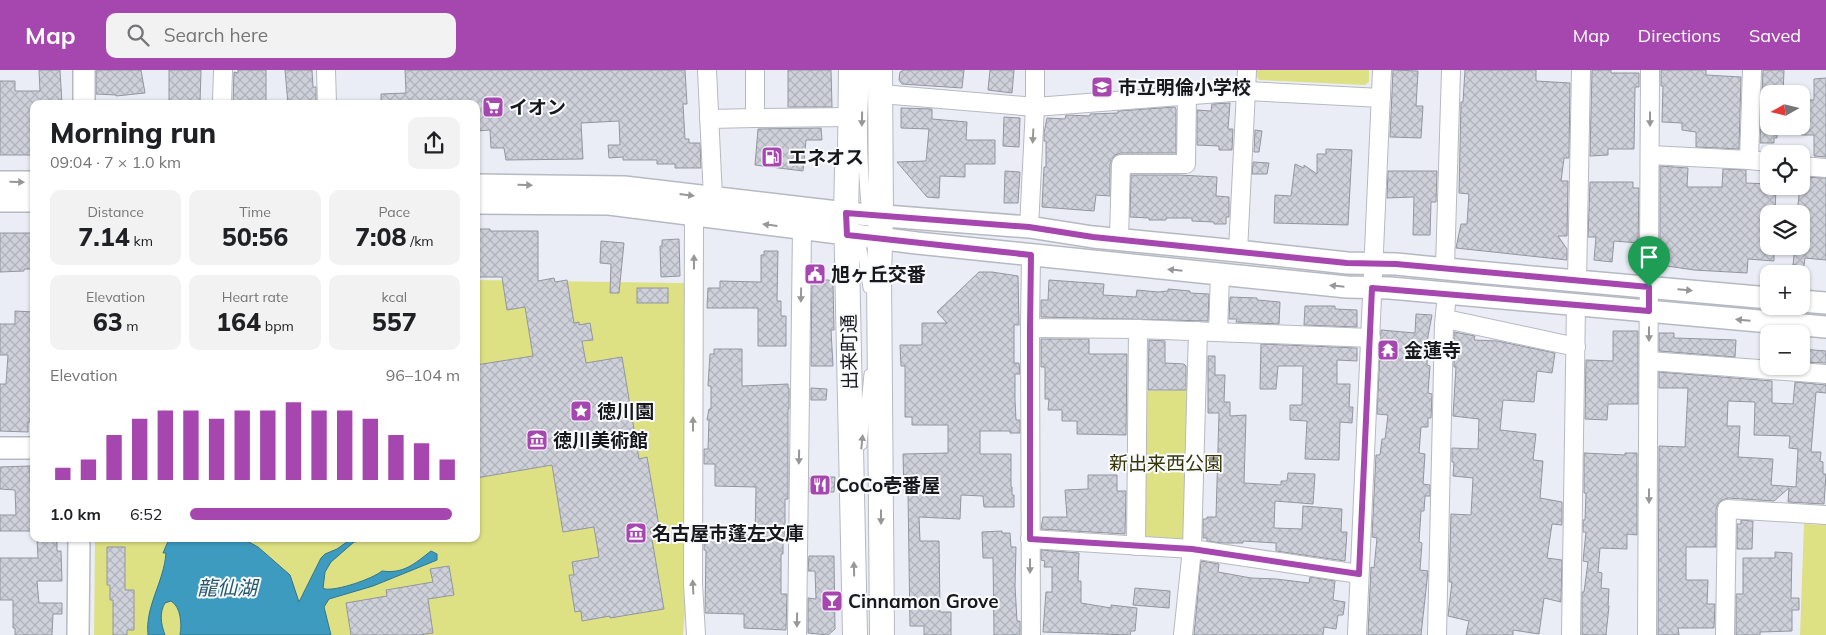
<!DOCTYPE html>
<html lang="en">
<head>
<meta charset="utf-8">
<style>
	:root { --surface:#fff; --page:#f2f2f2; --text:#202124; --muted:#757577; --accent:#a647b0 }
	body { margin:0; font-family:Mulish,"Noto Sans JP",sans-serif; background:var(--page); color:var(--text); height:100vh; display:flex; flex-direction:column; font-size:19px; white-space:nowrap }
	* { box-sizing:border-box; margin:0 }
	p { font-size:16px; color:var(--muted) }
	.icon { flex:none; width:28px; height:28px; fill:none; stroke:currentColor; stroke-width:2; stroke-linecap:round; stroke-linejoin:round }
	.map { position:relative; flex:1; overflow:hidden }
	.details { position:absolute; left:30px; top:30px; width:450px; height:442px; display:flex; flex-direction:column; background:var(--surface); border-radius:10px; box-shadow:0 1px 4px #0004 }
	.details>* { flex:none }
	.needle { width:32px; rotate:262deg }
	.fabs { position:absolute; left:1760px; top:15px; display:grid; gap:10px }
	.fabs a { display:grid; place-items:center; width:50px; height:50px; border-radius:10px; background:var(--surface); box-shadow:0 1px 4px #0004; font-size:25px }
	.pin { position:absolute; display:grid; place-items:center; width:42px; height:42px; color:#fff; margin:-51px -21px; border-radius:50% 50% 50% 0; rotate:-45deg; box-shadow:0 0 5px #0007 }
	.pin .icon { rotate:45deg }
	.round { display:grid; place-items:center; flex:none; width:52px; height:52px; border-radius:10px; background:var(--page) }
	.summary { display:flex; align-items:center; justify-content:space-between; height:85px; padding:0 20px }
	h1 { font-size:28px; font-weight:800; line-height:38px }
	.stats { display:grid; grid-template-columns:repeat(3,1fr); gap:8px; height:85px; padding:5px 20px }
	.stats div { display:grid; align-content:center; border-radius:10px; background:var(--page); text-align:center }
	.stats b { font-size:25px; font-weight:800 }
	.stats small { font-size:14px; font-weight:400 }
	.stats p { font-size:14px }
	.chart { height:140px; padding:10px 20px }
	.chart p { display:flex; justify-content:space-between }
	.chart svg { width:100%; height:90px; margin-top:5px; stroke:var(--accent); stroke-width:6 }
	ul { padding:0 20px; list-style:none; font-size:16px }
	li { display:grid; grid-template-columns:80px 60px 1fr; align-items:center; height:38px }
	li i { height:12px; border-radius:6px; background:var(--accent) }
	header { display:flex; align-items:center; gap:30px; box-sizing:border-box; height:70px; padding:0 25px; background:var(--accent); color:#fff }
	header strong { font-size:24px }
	nav { display:flex; gap:28px; margin-inline-start:auto; font-size:18px }
	.search { width:350px; height:45px; background:var(--page); display:flex; align-items:center; gap:12px; box-sizing:border-box; padding:0 18px; border-radius:10px; color:var(--muted); font-size:19px }
	.map>svg:first-child { display:block }
	.green { fill:#dde183 }
	.water { fill:#3d9bbf; stroke:#32748e }
	.building { fill:url(#building-cross-hatch); stroke:#93969e; fill-rule:evenodd }
	.lines { fill:none; stroke-linecap:round; stroke-linejoin:round }
	.service-casing { stroke:#b7b9c2; stroke-width:11 }
	.minor-casing { stroke:#b7b9c2; stroke-width:20 }
	.tertiary-casing { stroke:#b7b9c2; stroke-width:24 }
	.secondary-casing { stroke:#b7b9c2; stroke-width:26 }
	.service { stroke:#fff; stroke-width:9 }
	.minor { stroke:#fff; stroke-width:18 }
	.tertiary { stroke:#fff; stroke-width:21 }
	.secondary { stroke:#fff; stroke-width:24 }
	.oneway { fill:#979798 }
	.route-casing { stroke:#fff; stroke-width:10 }
	.route { stroke:#a647b0; stroke-width:6 }
	.labels { text-anchor:middle; dominant-baseline:central; stroke-width:4; stroke-linejoin:round; paint-order:stroke }
	.poi-label { font-size:19px; font-weight:bold; fill:#17181b; stroke:#f9fafe; text-anchor:start }
	.street-label { font-size:19px; fill:#17181b; stroke:#f9fafe }
	.park-label { font-size:19px; fill:#353608; stroke:#f9fafe }
	.water-label { font-size:20px; font-style:italic; fill:#25586c; stroke:#f9fafe }
</style>
</head>
<body>
<header>
<strong>Map</strong>
<div class="search"><svg class="icon" aria-label="search" viewBox="0 0 24 24"><circle cx="10" cy="10" r="6"/><path d="M15 15l6 6"/></svg>Search here</div>
<nav><a>Map</a><a>Directions</a><a>Saved</a></nav>
</header>
<div class="map">
<svg width="1826" height="565" viewBox="0 0 1826 565">
	<defs>
		<pattern id="building-cross-hatch" width="8" height="8" patternUnits="userSpaceOnUse" patternTransform="scale(1.25)"><rect width="8" height="8" fill="#ced1da"/><path d="M0 0l8 8M0 8l8-8" fill="none" stroke="#b0b3ba"/></pattern>
	</defs>
	<rect width="100%" height="100%" fill="#ebedf6"/>
	<!-- green -->
	<g class="green">
		<polygon points="1254,0 1369,0 1369,12 1365,15 1259,10 1254,3"/>
		<polygon points="476,210 685,213 685,540 683,565 94,565 95,469 476,469"/>
		<polygon points="1192,320 1189,467 1183,471 1146,469 1140,464 1142,321"/>
		<polygon points="1804,454 1826,455 1826,565 1800,565"/>
	</g>
	<!-- water -->
	<path class="water" d="M 169,469 L 245,470 L 258,477 L 290,505 L 299,532 L 321,488 L 325,484 L 337,479 L 351,469 L 374,469 L 354,472 L 331,492 L 325,502 L 323,518 L 325,519 C 337,521 372,509 382,501 C 404,504 414,494 431,481 L 437,484 L 437,490 L 373,516 L 329,529 L 324,537 L 331,565 L 180,565 C 182,554 181,537 171,531 L 165,533 C 159,543 161,554 165,565 L 148,565 C 145,536 164,512 166,483 L 163,483 Z"/>
	<!-- building -->
	<g class="building">
		<polygon points="39,0 60,0 62,34 34,34 34,85 0,85 0,11 15,11 15,21 40,21"/>
		<polygon points="96,0 141,0 145,23 116,26 116,25 96,24"/>
		<polygon points="169,0 201,0 200,34 169,34"/>
		<polygon points="238,0 266,0 266,34 233,34 234,2 238,3"/>
		<polygon points="285,0 312,0 313,17 316,17 316,34 288,34"/>
		<polygon points="405,0 685,0 687,34 683,34 685,69 689,69 689,73 700,73 701,98 675,98 675,94 657,94 657,90 623,90 623,87 609,88 608,75 620,75 619,51 581,53 583,89 506,90 504,78 491,78 490,60 476,61 476,34 381,34 381,24 406,23"/>
		<polygon points="788,0 831,0 832,37 788,37"/>
		<polygon points="904,0 964,0 962,18 902,14 899,10 900,2"/>
		<polygon points="990,0 1014,0 1012,23 988,20"/>
		<polygon points="1393,0 1418,1 1416,36 1423,36 1421,68 1390,67"/>
		<polygon points="1465,0 1536,0 1536,11 1570,13 1569,88 1564,88 1561,111 1568,111 1567,166 1558,166 1567,179 1567,190 1456,178 1461,154 1467,154 1469,124 1459,123 1461,32 1463,32"/>
		<polygon points="1592,0 1611,0 1611,3 1639,3 1639,17 1635,17 1634,79 1608,79 1608,85 1590,86"/>
		<polygon points="1661,0 1706,0 1706,5 1741,7 1739,79 1696,77 1696,62 1682,60 1682,53 1662,52 1663,16 1661,16"/>
		<polygon points="1763,0 1784,0 1783,24 1769,24 1769,56 1777,56 1777,68 1774,68 1774,73 1760,73"/>
		<polygon points="1826,8 1826,87 1814,86 1814,65 1801,65 1801,30 1814,30 1814,9"/>
		<polygon points="1230,33 1228,59 1233,59 1232,80 1219,80 1219,76 1197,75 1197,40 1211,41 1212,34"/>
		<polygon points="1175,37 1176,39 1176,83 1121,83 1115,85 1110,94 1110,126 1096,125 1094,141 1042,137 1044,97 1046,97 1046,71 1044,71 1044,63 1047,48 1065,49 1066,45 1090,46 1090,44 1118,43 1118,41"/>
		<polygon points="901,38 932,39 932,49 967,52 966,70 995,70 995,94 965,94 965,107 940,106 939,128 927,127 897,92 926,91 929,59 901,58"/>
		<polygon points="1004,47 1020,48 1019,77 1003,76"/>
		<polygon points="821,58 822,70 806,70 803,101 755,95 758,59"/>
		<polygon points="1255,60 1262,61 1259,82 1254,82"/>
		<polygon points="1326,79 1352,80 1348,155 1274,153 1275,125 1291,126 1295,94 1304,98 1304,95 1317,104 1317,84 1326,84"/>
		<polygon points="1253,92 1269,93 1267,104 1252,104"/>
		<polygon points="1660,96 1688,98 1687,117 1722,117 1723,99 1746,100 1746,113 1769,114 1769,116 1776,116 1775,144 1769,144 1769,176 1774,176 1774,191 1748,189 1747,203 1694,200 1660,195"/>
		<polygon points="1005,101 1020,102 1018,133 1004,133"/>
		<polygon points="1388,101 1437,101 1436,132 1431,132 1430,165 1413,165 1414,127 1387,128"/>
		<polygon points="1131,105 1179,105 1217,107 1216,126 1229,127 1229,147 1226,147 1226,154 1214,154 1214,152 1192,151 1192,148 1166,148 1166,150 1149,150 1149,148 1130,147"/>
		<polygon points="1801,107 1826,108 1826,190 1805,188 1804,196 1793,195 1795,176 1801,176 1801,144 1797,144"/>
		<polygon points="1590,112 1633,112 1633,118 1639,118 1638,173 1614,171 1612,192 1594,190 1596,167 1588,167"/>
		<polygon points="476,159 490,159 490,161 538,161 538,211 554,208 555,212 567,210 574,253 579,252 579,255 590,253 593,270 582,271 586,293 622,287 639,389 647,387 659,456 650,458 664,539 610,548 610,546 582,551 581,541 575,542 569,505 574,505 572,492 599,487 594,457 563,462 552,395 476,408 476,295 533,286 525,237 507,240 502,207 476,207"/>
		<polygon points="0,163 34,163 34,199 24,199 24,201 0,202"/>
		<polygon points="679,169 680,206 661,207 660,176 662,176 662,170"/>
		<polygon points="601,171 624,173 619,223 610,223 611,194 600,193"/>
		<polygon points="764,181 778,181 777,231 781,231 781,246 786,246 786,276 758,276 758,238 707,238 708,218 720,218 720,211 761,212 761,185 764,185"/>
		<polygon points="812,199 821,199 821,210 829,210 833,214 834,260 831,260 833,296 811,296"/>
		<polygon points="979,202 992,202 1018,206 1019,255 1014,255 1014,293 1019,293 1020,304 1015,304 1015,330 1016,350 1020,350 1020,363 1010,363 1010,361 980,361 980,384 1011,384 1011,417 1012,417 1012,425 1014,425 1014,437 984,437 983,426 961,425 960,449 919,447 920,471 939,471 940,542 951,542 951,565 924,565 924,556 910,556 908,423 904,423 903,384 948,383 948,355 912,355 912,347 905,347 905,296 901,296 900,275 922,275 922,253 947,253 937,242"/>
		<polygon points="1049,210 1104,214 1103,225 1136,227 1137,220 1158,222 1168,221 1168,219 1190,221 1190,223 1209,224 1208,251 1041,247 1041,230 1048,230"/>
		<rect x="637" y="218" width="31" height="15"/>
		<polygon points="1230,227 1257,228 1257,230 1280,232 1279,254 1236,252 1237,249 1229,249"/>
		<polygon points="1305,236 1335,236 1335,239 1357,240 1357,257 1304,255"/>
		<polygon points="15,241 34,242 34,336 31,336 31,352 28,352 28,362 0,361 0,314 6,314 8,285 0,285 0,254 15,254"/>
		<polygon points="1416,244 1432,245 1428,266 1427,295 1430,296 1428,323 1432,324 1431,348 1428,348 1428,357 1421,357 1419,383 1425,384 1423,414 1430,415 1430,426 1425,426 1424,441 1421,441 1419,472 1422,473 1420,500 1428,501 1421,565 1368,565 1371,497 1374,498 1377,468 1372,467 1376,385 1380,385 1382,369 1385,369 1388,345 1377,344 1381,260 1415,263"/>
		<polygon points="1613,261 1638,261 1638,334 1608,334 1607,350 1585,349 1586,290 1613,291"/>
		<polygon points="1454,262 1475,266 1474,270 1497,271 1555,283 1552,303 1537,301 1534,332 1503,330 1500,360 1536,364 1533,390 1543,391 1540,428 1562,432 1562,455 1552,454 1547,488 1562,490 1561,532 1544,528 1539,564 1513,560 1513,565 1466,565 1469,551 1448,546 1452,512 1449,512 1451,444 1471,445 1473,408 1453,406 1454,392 1452,392 1452,378 1478,379 1479,349 1453,346 1456,297 1454,297"/>
		<polygon points="1659,263 1674,263 1674,268 1736,270 1735,287 1659,281"/>
		<polygon points="1041,269 1089,269 1089,284 1127,284 1126,365 1077,364 1077,351 1062,351 1062,340 1048,340 1049,329 1045,329 1045,297 1041,297"/>
		<polygon points="1149,270 1165,271 1165,293 1184,294 1186,296 1186,320 1148,320"/>
		<polygon points="1261,274 1357,278 1357,291 1337,290 1337,314 1350,314 1349,337 1353,337 1352,353 1340,352 1339,390 1305,389 1307,351 1290,350 1290,335 1302,335 1303,296 1278,296 1276,319 1260,319"/>
		<polygon points="714,279 742,279 742,316 788,314 788,318 789,318 789,339 788,339 788,429 785,429 785,468 783,468 783,484 781,484 781,524 787,524 786,560 744,558 744,544 705,543 706,480 704,480 704,466 755,466 756,417 715,416 715,394 704,394 704,379 708,379 709,350 707,350 709,339 711,339 711,316 708,316 710,284 714,284"/>
		<polygon points="1801,279 1826,281 1826,293 1801,292"/>
		<polygon points="1208,286 1215,286 1215,305 1225,305 1224,332 1230,332 1230,346 1246,345 1244,413 1281,415 1281,411 1287,411 1288,403 1315,404 1313,434 1275,431 1274,458 1302,459 1303,436 1342,439 1341,462 1347,462 1345,491 1276,481 1276,473 1243,471 1243,473 1222,473 1207,471 1207,468 1203,468 1203,449 1207,449 1207,447 1216,447 1219,343 1208,343"/>
		<path d="M 1659,302 L 1772,311 L 1772,333 L 1793,334 L 1795,312 L 1826,315 L 1826,323 L 1816,322 L 1811,382 L 1821,382 L 1820,391 L 1823,392 L 1823,404 L 1826,404 L 1824,434 L 1788,432 L 1789,418 L 1774,431 L 1728,428 L 1722,430 L 1718,434 L 1716,439 L 1716,477 L 1686,477 L 1686,510 L 1708,510 L 1707,534 L 1715,534 L 1714,558 L 1678,558 L 1679,565 L 1658,565 L 1659,384 L 1659,376 L 1685,377 L 1688,318 L 1659,318 ZM 1728,331 L 1755,332 L 1754,365 L 1790,366 L 1789,378 L 1798,379 L 1796,417 L 1771,415 L 1773,389 L 1738,387 L 1740,356 L 1727,356 Z"/>
		<polygon points="811,318 827,319 826,330 811,330"/>
		<polygon points="1584,383 1625,385 1625,383 1637,383 1637,465 1627,464 1627,479 1600,478 1598,502 1602,503 1601,518 1609,519 1608,536 1609,536 1606,565 1582,565 1582,522 1584,522 1588,492 1583,491 1586,462 1583,462 1583,450 1585,450 1586,423 1584,423"/>
		<polygon points="30,396 31,440 34,440 34,461 0,461 0,445 16,445 15,420 0,419 0,397"/>
		<polygon points="1088,405 1117,405 1117,421 1126,421 1125,464 1041,459 1043,447 1067,447 1065,420 1088,419"/>
		<polygon points="810,407 835,407 834,422 809,422"/>
		<polygon points="1741,450 1753,451 1752,479 1737,479 1737,454 1741,454"/>
		<polygon points="1002,461 1002,463 1010,463 1011,477 1016,477 1015,516 1017,551 1020,551 1020,565 994,565 993,488 983,488 982,462"/>
		<polygon points="37,469 57,469 57,481 61,481 62,511 37,511 39,533 62,533 62,544 53,544 52,565 15,565 15,558 13,558 13,530 0,530 0,488 38,488"/>
		<polygon points="107,477 125,477 125,520 134,520 134,560 127,560 127,565 113,565 113,530 110,530 110,515 107,515"/>
		<polygon points="1041,480 1079,483 1078,511 1081,511 1081,533 1111,538 1111,535 1137,538 1135,561 1131,561 1130,565 1043,562 1046,522 1052,522 1052,497 1044,497 1045,491 1041,490"/>
		<polygon points="1775,482 1792,483 1791,528 1799,528 1799,540 1792,540 1792,561 1760,562 1760,565 1736,565 1736,524 1743,524 1743,488 1775,488"/>
		<polygon points="809,486 834,486 835,559 828,565 808,563 808,528 816,529 815,501 808,501"/>
		<polygon points="1201,491 1219,494 1218,502 1251,508 1276,509 1309,513 1310,507 1335,511 1333,530 1345,532 1343,545 1338,545 1336,559 1324,557 1323,565 1194,565"/>
		<polygon points="449,496 454,525 428,529 433,563 419,565 351,565 346,533 387,526 386,520 433,512 430,499"/>
		<polygon points="1135,518 1170,521 1169,538 1133,535"/>
	</g>
	<g class="lines">
		<!-- service casing -->
		<g class="service-casing">
			<g id="service">
				<path d="M 866,0 C 860,48 862,96 867,144"/>
				<polyline points="860,167 868,218"/>
				<polyline points="862,375 869,304"/>
			</g>
		</g>
		<!-- minor casing -->
		<g class="minor-casing">
			<g id="minor">
				<polyline points="326,0 327,34"/>
				<polyline points="707,0 713,128"/>
				<polyline points="881,24 1035,37 1246,21 1381,28"/>
				<polyline points="222,34 223,0"/>
				<polyline points="755,48 850,47"/>
				<polyline points="709,49 755,48 755,0"/>
				<polyline points="1650,85 1749,90 1769,92"/>
				<polyline points="1749,90 1752,0"/>
				<polyline points="1801,96 1826,98"/>
				<polyline points="694,145 693,514 696,565"/>
				<polyline points="1029,157 1035,37 1035,0"/>
				<polyline points="1119,169 1121,94 1186,94 1187,25"/>
				<polyline points="1238,181 1247,0"/>
				<polyline points="1445,197 1451,0"/>
				<polyline points="1577,211 1581,0"/>
				<polyline points="1446,249 1576,277"/>
				<polyline points="1030,258 1138,259 1371,268"/>
				<polyline points="1218,262 1220,205"/>
				<polyline points="1649,291 1826,304"/>
				<polyline points="1030,469 1192,479 1359,504"/>
				<polyline points="1136,476 1138,259"/>
				<polyline points="797,565 802,159"/>
				<polyline points="1031,565 1030,258 1031,185"/>
				<polyline points="1183,565 1192,479 1198,261"/>
				<polyline points="1357,565 1382,0"/>
				<polyline points="1437,565 1444,254 1447,224"/>
				<polyline points="1571,565 1576,235"/>
				<polyline points="1647,565 1650,0"/>
				<polyline points="1725,565 1727,439 1826,445"/>
			</g>
		</g>
		<!-- tertiary casing -->
		<g class="tertiary-casing">
			<g id="tertiary">
				<polyline points="84,34 84,0"/>
				<polyline points="0,112 34,112"/>
				<polyline points="476,115 624,117 846,143 1029,157 1093,167 1238,181 1347,193 1396,194 1488,203 1769,228"/>
				<polyline points="0,131 34,131"/>
				<polyline points="476,133 609,134 917,173 1347,217 1390,218 1826,257"/>
				<polyline points="1801,231 1826,233"/>
				<polyline points="0,378 34,378"/>
				<polyline points="78,565 79,469"/>
			</g>
		</g>
		<!-- secondary casing -->
		<g class="secondary-casing">
			<g id="secondary">
				<polyline points="851,0 850,83 847,100 846,143 855,565"/>
				<polyline points="880,0 881,145 879,205 882,565"/>
			</g>
		</g>
		<!-- service -->
		<use href="#service" class="service"/>
		<!-- minor -->
		<use href="#minor" class="minor"/>
		<!-- tertiary -->
		<use href="#tertiary" class="tertiary"/>
		<!-- secondary -->
		<use href="#secondary" class="secondary"/>
	</g>
	<!-- one-way arrows -->
	<defs><path id="oneway-solid" d="M-6-.8H1V-3.2L6.5 0L1 3.2V.8H-6Z" transform="scale(1.25)"/></defs>
	<g class="oneway">
		<use href="#oneway-solid" transform="translate(862 49) rotate(91)"/>
		<use href="#oneway-solid" transform="translate(1650 49) rotate(90)"/>
		<use href="#oneway-solid" transform="translate(1033 66) rotate(93)"/>
		<use href="#oneway-solid" transform="translate(17 112) rotate(1)"/>
		<use href="#oneway-solid" transform="translate(525 115) rotate(1)"/>
		<use href="#oneway-solid" transform="translate(687 125) rotate(7)"/>
		<use href="#oneway-solid" transform="translate(770 155) rotate(-173)"/>
		<use href="#oneway-solid" transform="translate(694 192) rotate(-90)"/>
		<use href="#oneway-solid" transform="translate(1175 200) rotate(-174)"/>
		<use href="#oneway-solid" transform="translate(1337 216) rotate(-174)"/>
		<use href="#oneway-solid" transform="translate(1685 220) rotate(5)"/>
		<use href="#oneway-solid" transform="translate(801 225) rotate(91)"/>
		<use href="#oneway-solid" transform="translate(1743 250) rotate(-175)"/>
		<use href="#oneway-solid" transform="translate(1649 264) rotate(90)"/>
		<use href="#oneway-solid" transform="translate(693 354) rotate(-90)"/>
		<use href="#oneway-solid" transform="translate(862 372) rotate(-84)"/>
		<use href="#oneway-solid" transform="translate(799 387) rotate(91)"/>
		<use href="#oneway-solid" transform="translate(1649 426) rotate(90)"/>
		<use href="#oneway-solid" transform="translate(881 447) rotate(90)"/>
		<use href="#oneway-solid" transform="translate(1030 496) rotate(90)"/>
		<use href="#oneway-solid" transform="translate(854 499) rotate(-91)"/>
		<use href="#oneway-solid" transform="translate(693 517) rotate(-93)"/>
		<use href="#oneway-solid" transform="translate(797 550) rotate(91)"/>
	</g>
	<g class="lines">
		<!-- route casing -->
		<g class="route-casing">
			<polygon id="route" points="846,143 1029,157 1093,167 1347,193 1396,194 1649,217 1649,241 1372,218 1359,504 1192,479 1030,469 1030,258 1031,185 847,165"/>
		</g>
		<!-- route -->
		<use href="#route" class="route"/>
	</g>
	<!-- icons -->
	<defs>
		<g id="school-square" transform="scale(1.125)"><rect x="-9" y="-9" width="18" height="18" rx="4" fill="#a647b0" stroke="#f9fafe"/><path d="M0-5L7-2L0 1L-7-2ZM-4 1L0 2.5L4 1V4Q0 6-4 4Z" fill="#fff"/></g>
		<g id="supermarket-square" transform="scale(1.125)"><rect x="-9" y="-9" width="18" height="18" rx="4" fill="#a647b0" stroke="#f9fafe"/><path d="M-6-5.5h2.5l.6 2H6L4.5 2H-2.5L-4.4-4H-6ZM-1.5 3.2a1.3 1.3 0 1 0 .1 0ZM3 3.2a1.3 1.3 0 1 0 .1 0Z" fill="#fff"/></g>
		<g id="fuel-square" transform="scale(1.125)"><rect x="-9" y="-9" width="18" height="18" rx="4" fill="#a647b0" stroke="#f9fafe"/><path d="M-5.5-6h7V0h2V4h1.3V-2.5L3-4.5l.8-.8L6-3V5H2.5V1h-1V6h-7ZM-4.2-4.7v3.2H.2V-4.7Z" fill="#fff"/></g>
		<g id="civic-square" transform="scale(1.125)"><rect x="-9" y="-9" width="18" height="18" rx="4" fill="#a647b0" stroke="#f9fafe"/><path d="M-.6-6.5H3V-4.5H.6V-3L4-1V1h2V6H-6V1h2V-1L-.6-3ZM-1.2 2.5V6h2.4V2.5Z" fill="#fff"/></g>
		<g id="temple-square" transform="scale(1.125)"><rect x="-9" y="-9" width="18" height="18" rx="4" fill="#a647b0" stroke="#f9fafe"/><path d="M0-6L5-2H3V0L6.5 2.5H4V6H1.5V3h-3V6H-4V2.5H-6.5L-3 0V-2H-5Z" fill="#fff"/></g>
		<g id="sight-square" transform="scale(1.125)"><rect x="-9" y="-9" width="18" height="18" rx="4" fill="#a647b0" stroke="#f9fafe"/><path d="M0-6L1.8-2.2L6-1.7L2.9 1.2L3.7 5.4L0 3.3L-3.7 5.4L-2.9 1.2L-6-1.7L-1.8-2.2Z" fill="#fff"/></g>
		<g id="museum-square" transform="scale(1.125)"><rect x="-9" y="-9" width="18" height="18" rx="4" fill="#a647b0" stroke="#f9fafe"/><path d="M0-6L6-3V-2H-6V-3ZM-5-1h2V3h-2ZM-1-1h2V3h-2ZM3-1h2V3H3ZM-6 4H6V6H-6Z" fill="#fff"/></g>
		<g id="restaurant-square" transform="scale(1.125)"><rect x="-9" y="-9" width="18" height="18" rx="4" fill="#a647b0" stroke="#f9fafe"/><path d="M-5-6h1v4h1v-4h1v4h1v-4h1v5L-1.5 .5V6h-2V.5L-5-1ZM5-6V6H3V1.5H1.5Q1.5-4 5-6Z" fill="#fff"/></g>
		<g id="bar-square" transform="scale(1.125)"><rect x="-9" y="-9" width="18" height="18" rx="4" fill="#a647b0" stroke="#f9fafe"/><path d="M-6-5H6L.8 .8V4.5H3.5V6h-7V4.5H-.8V.8Z" fill="#fff"/></g>
	</defs>
	<g fill-rule="evenodd">
		<use href="#school-square" x="1102" y="17"/>
		<use href="#supermarket-square" x="493" y="37"/>
		<use href="#fuel-square" x="772" y="87"/>
		<use href="#civic-square" x="815" y="204"/>
		<use href="#temple-square" x="1388" y="280"/>
		<use href="#sight-square" x="581" y="341"/>
		<use href="#museum-square" x="537" y="370"/>
		<use href="#restaurant-square" x="820" y="415"/>
		<use href="#museum-square" x="636" y="463"/>
		<use href="#bar-square" x="832" y="531"/>
	</g>
	<g class="labels">
		<!-- poi labels -->
		<g class="poi-label">
			<text x="1118" y="17">市立明倫小学校</text>
			<text x="509" y="37">イオン</text>
			<text x="788" y="87">エネオス</text>
			<text x="831" y="204">旭ヶ丘交番</text>
			<text x="1404" y="280">金蓮寺</text>
			<text x="597" y="341">徳川園</text>
			<text x="553" y="370">徳川美術館</text>
			<text x="836" y="415">CoCo壱番屋</text>
			<text x="652" y="463">名古屋市蓬左文庫</text>
			<text x="848" y="531">Cinnamon Grove</text>
		</g>
		<!-- street labels -->
		<g class="street-label">
			<text transform="translate(849 282) rotate(-91)">出来町通</text>
		</g>
		<!-- park labels -->
		<g class="park-label">
			<text x="1166" y="393">新出来西公園</text>
		</g>
		<!-- water labels -->
		<g class="water-label">
			<text x="227" y="517">龍仙湖</text>
		</g>
	</g>
</svg>
<div class="fabs">
<a><svg class="needle" viewBox="-14 -14 28 28"><path d="M0-13l5 13h-10z" fill="#e53935"/><path d="M0 13l5-13h-10z" fill="#757577"/></svg></a>
<a><svg class="icon" aria-label="locate" viewBox="0 0 24 24"><circle cx="12" cy="12" r="6"/><path d="M12 2v4M12 18v4M2 12h4M18 12h4"/></svg></a>
<a><svg class="icon" aria-label="layers" viewBox="0 0 24 24"><path d="M12 4l9 5-9 5-9-5zM3 14l9 5 9-5"/></svg></a>
<a>+</a>
<a>−</a>
</div>
<div class="pin" style="left:1649px;top:217px;background:#1e9e55"><svg class="icon" aria-label="arrive" viewBox="0 0 24 24"><path d="M6 21V4h12l-3 4 3 4H6"/></svg></div>
<section class="details">
<div class="summary"><div><h1>Morning run</h1><p>09:04 · 7 × 1.0 km</p></div><a class="round"><svg class="icon" aria-label="share" viewBox="0 0 24 24"><path d="M12 15V3M7 8l5-5 5 5M5 13v7h14v-7"/></svg></a></div>
<div class="stats">
<div><p>Distance</p><b>7.14<small> km</small></b></div>
<div><p>Time</p><b>50:56</b></div>
<div><p>Pace</p><b>7:08<small> /km</small></b></div>
</div>
<div class="stats">
<div><p>Elevation</p><b>63<small> m</small></b></div>
<div><p>Heart rate</p><b>164<small> bpm</small></b></div>
<div><p>kcal</p><b>557</b></div>
</div>
<div class="chart"><p><span>Elevation</span>96–104 m</p>
<svg viewBox="0 0 160 44" preserveAspectRatio="none"><path d="M5 44V38M15 44V34M25 44V22M35 44V14M45 44V10M55 44V10M65 44V14M75 44V10M85 44V10M95 44V6M105 44V10M115 44V10M125 44V14M135 44V22M145 44V26M155 44V34"/></svg>
</div>
<ul>
<li><b>1.0 km</b>6:52<i style="width:97%"></i></li>
</ul>
</section>
</div>
</body>
</html>
